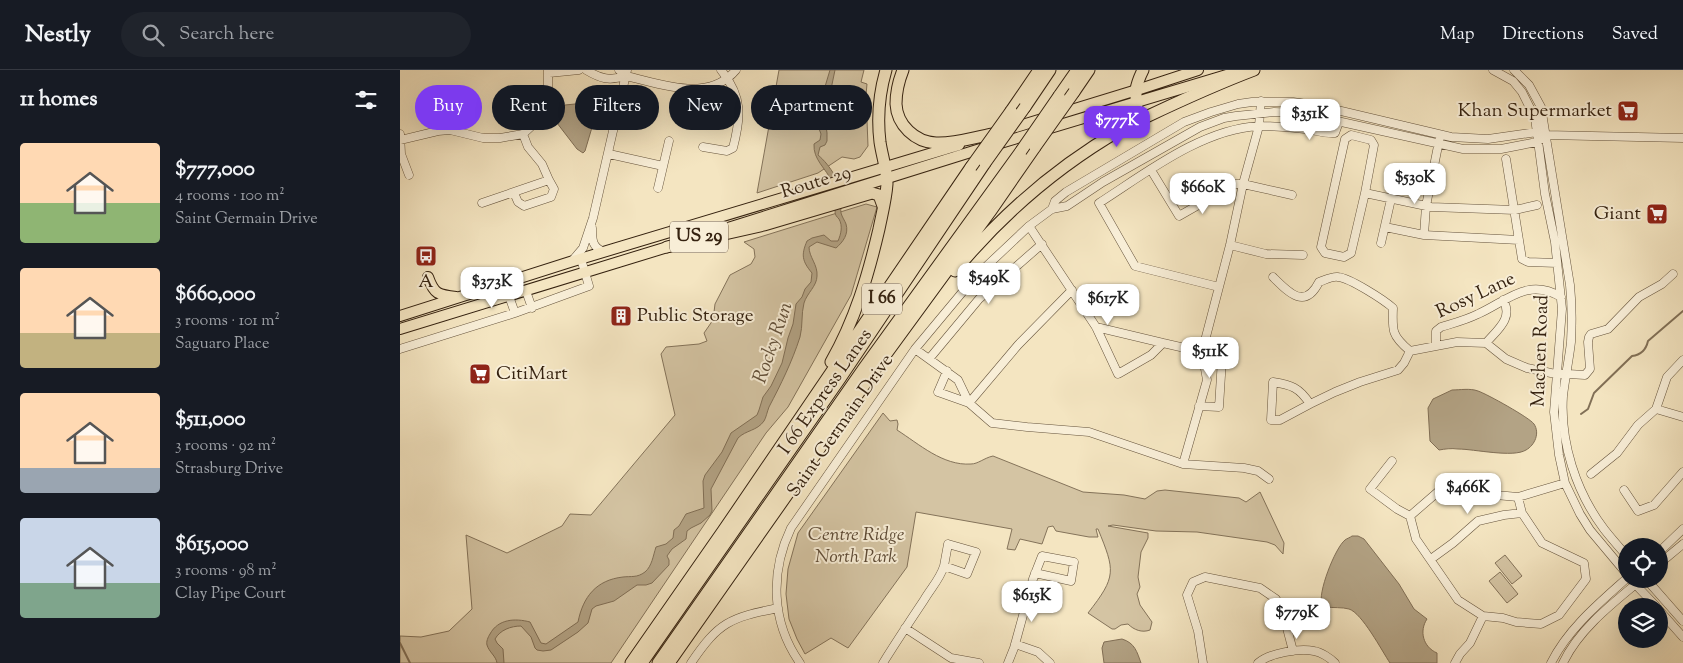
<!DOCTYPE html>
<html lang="en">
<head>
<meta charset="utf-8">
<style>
	:root { --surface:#171b24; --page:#20242c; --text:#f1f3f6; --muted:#9ea1a6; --line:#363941; --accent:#7c3aed }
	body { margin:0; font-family:"Sorts Mill Goudy",serif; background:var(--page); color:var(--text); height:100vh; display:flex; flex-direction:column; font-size:19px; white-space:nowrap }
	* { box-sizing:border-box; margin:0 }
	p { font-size:16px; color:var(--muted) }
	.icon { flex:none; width:28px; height:28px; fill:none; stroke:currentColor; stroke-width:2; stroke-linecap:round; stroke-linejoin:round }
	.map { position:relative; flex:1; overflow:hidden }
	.side { display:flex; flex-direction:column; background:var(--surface); width:400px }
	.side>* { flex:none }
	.top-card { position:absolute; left:15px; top:15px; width:475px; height:45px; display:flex; gap:10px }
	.buttons { position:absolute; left:1218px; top:468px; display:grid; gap:10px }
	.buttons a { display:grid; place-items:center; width:50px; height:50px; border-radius:50%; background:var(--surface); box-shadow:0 5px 20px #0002; font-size:25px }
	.price { position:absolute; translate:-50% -42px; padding:0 11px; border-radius:10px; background:#fff; color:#222; font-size:16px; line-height:32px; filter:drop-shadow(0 1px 2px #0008) }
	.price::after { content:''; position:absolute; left:50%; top:30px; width:15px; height:11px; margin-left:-8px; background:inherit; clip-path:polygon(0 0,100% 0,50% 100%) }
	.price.active { background:var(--accent); color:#fff }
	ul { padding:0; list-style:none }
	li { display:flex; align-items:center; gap:15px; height:125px; padding:0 20px }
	li span { display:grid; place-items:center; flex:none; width:140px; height:100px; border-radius:5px; color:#555 }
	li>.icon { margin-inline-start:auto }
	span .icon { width:60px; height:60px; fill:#fffc; stroke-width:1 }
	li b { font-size:21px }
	h2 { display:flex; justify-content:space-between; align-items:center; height:60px; padding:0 20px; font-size:21px }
	.pill { padding:0 18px; border-radius:22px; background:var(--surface); box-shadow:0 5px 20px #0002; font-size:18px; line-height:45px }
	.pill.active { background:var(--accent); color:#fff }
	header { display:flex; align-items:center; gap:30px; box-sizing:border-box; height:70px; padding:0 25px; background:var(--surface); border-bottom:1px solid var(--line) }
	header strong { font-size:24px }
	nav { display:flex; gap:28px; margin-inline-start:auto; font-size:18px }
	.search { width:350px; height:45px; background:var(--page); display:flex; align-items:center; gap:12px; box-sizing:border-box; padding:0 18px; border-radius:28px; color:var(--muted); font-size:19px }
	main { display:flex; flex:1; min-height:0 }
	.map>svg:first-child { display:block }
	.green { fill:#d4c4a3; stroke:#84735a }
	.water { fill:#b3a385; stroke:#816f56 }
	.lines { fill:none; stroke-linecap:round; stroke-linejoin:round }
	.stream { stroke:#816f56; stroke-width:2 }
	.minor-casing { stroke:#65533c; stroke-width:9 }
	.major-casing { stroke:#352210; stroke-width:12 }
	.highway-casing { stroke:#352210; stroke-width:13 }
	.minor { stroke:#f8eed7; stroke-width:8 }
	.major { stroke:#f4e5c1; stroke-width:10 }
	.highway { stroke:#f4e5c1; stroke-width:11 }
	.highway-bridge-casing { stroke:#352210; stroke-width:13; stroke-linecap:butt }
	.highway-bridge { stroke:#f4e5c1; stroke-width:11 }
	.labels { text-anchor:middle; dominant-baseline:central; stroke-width:4; stroke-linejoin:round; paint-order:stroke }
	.shield { fill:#f8eed7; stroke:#705f4c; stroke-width:1 }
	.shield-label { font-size:18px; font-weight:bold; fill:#352210 }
	.poi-label { font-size:19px; fill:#352210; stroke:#f8eed7; text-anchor:end }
	.street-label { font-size:19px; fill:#352210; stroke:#f8eed7 }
	.park-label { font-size:19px; font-style:italic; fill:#5d4a35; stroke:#f8eed7 }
	.water-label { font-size:20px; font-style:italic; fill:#614f39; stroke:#f8eed7 }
</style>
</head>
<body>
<header>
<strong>Nestly</strong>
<div class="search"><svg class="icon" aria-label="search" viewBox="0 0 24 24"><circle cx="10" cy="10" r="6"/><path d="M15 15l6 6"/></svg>Search here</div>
<nav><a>Map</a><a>Directions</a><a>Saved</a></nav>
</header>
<main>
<section class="side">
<h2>11 homes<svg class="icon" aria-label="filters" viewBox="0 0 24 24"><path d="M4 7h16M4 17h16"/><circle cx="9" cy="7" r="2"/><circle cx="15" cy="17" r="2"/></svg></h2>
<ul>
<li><span style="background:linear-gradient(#ffd9b3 60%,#8fb573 0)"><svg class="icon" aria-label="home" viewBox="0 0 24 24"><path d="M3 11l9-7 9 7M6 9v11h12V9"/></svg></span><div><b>$777,000</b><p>4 rooms · 100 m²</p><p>Saint Germain Drive</p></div></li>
<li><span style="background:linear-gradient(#ffd9b3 65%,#c2b280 0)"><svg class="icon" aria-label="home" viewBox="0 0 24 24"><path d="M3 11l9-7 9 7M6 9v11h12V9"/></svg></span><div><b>$660,000</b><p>3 rooms · 101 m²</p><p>Saguaro Place</p></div></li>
<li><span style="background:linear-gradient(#ffd9b3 75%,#9aa5b1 0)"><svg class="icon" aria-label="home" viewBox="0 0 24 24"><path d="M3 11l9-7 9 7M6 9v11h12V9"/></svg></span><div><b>$511,000</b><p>3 rooms · 92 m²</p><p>Strasburg Drive</p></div></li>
<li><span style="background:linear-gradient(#c9d6e8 65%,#7fa58c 0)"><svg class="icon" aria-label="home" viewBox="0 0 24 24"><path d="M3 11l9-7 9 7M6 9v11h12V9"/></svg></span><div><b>$615,000</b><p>3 rooms · 98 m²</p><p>Clay Pipe Court</p></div></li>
</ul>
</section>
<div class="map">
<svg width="1283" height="593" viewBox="0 0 1283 593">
	<rect width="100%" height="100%" fill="#f4e5c1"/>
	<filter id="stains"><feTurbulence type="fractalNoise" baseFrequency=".004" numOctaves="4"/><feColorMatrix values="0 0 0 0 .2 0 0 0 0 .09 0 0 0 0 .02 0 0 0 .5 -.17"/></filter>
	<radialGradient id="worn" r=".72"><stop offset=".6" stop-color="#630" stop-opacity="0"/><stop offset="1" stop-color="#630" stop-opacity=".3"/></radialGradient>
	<path class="green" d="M379 0H464L461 12 467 14 466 25 468 76 460 87 454 89 442 87 418 103 357 123Z
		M466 134 477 137 451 225 388 337 366 363 211 593H0V566L21 567 49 561 72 539 66 465 107 483 162 456 170 444 191 445 275 345 261 284 266 277 299 274 307 271 304 263 313 250 315 234 330 205 351 194 355 187 354 179 344 172Z
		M483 343 490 351 497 350 498 354 497 360C519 374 543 396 571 394 578 394 584 388 593 386L683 422 724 425 745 429 757 421 765 420 839 428 846 432 860 422 884 473 883 484 875 475 867 472 797 462 756 461 713 455 708 456 748 463V468L741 482 738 507 740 517 737 524 740 535 752 552 750 560C742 563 734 560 728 554L721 555 715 559H712L688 543C717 506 715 501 698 459H696L698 467H689L656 461 653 456 648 457 642 474 620 469 615 480 607 479 612 459 516 442 507 497 448 578 431 568 405 584 397 569 389 549 386 524 388 499 398 463Z
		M1105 485 1122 506 1112 514 1095 493Z
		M1100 502 1118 524 1107 533 1089 511Z"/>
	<path class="water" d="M430 0H435L425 48 427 63V71L425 75 420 77 418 85C430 95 443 115 442 132 442 136 440 139 441 143 442 147 445 151 446 154 449 164 443 172 436 178L417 172 409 177C409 187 418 195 417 206 417 216 407 223 404 233 401 244 403 256 400 267 392 292 381 314 369 337 367 342 366 348 364 351 357 361 346 360 338 368L311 419 312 441 310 445 301 453 291 458 287 461 286 469 272 479 267 486 269 490V495L252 513 246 515H237L214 531 196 536 192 539 188 553 178 562 151 580 143 581 137 580 135 578 131 567 121 556C111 556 100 560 95 569L97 573 103 579 104 593H97C96 586 89 582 87 575 86 572 88 567 90 564 98 549 115 548 130 552L141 573 146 574 178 552C183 527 196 510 223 507 231 506 237 508 245 502 252 496 253 486 256 477L266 474 273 468 274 460 279 456 286 444 304 438 303 411 305 405 322 382 331 363 357 345 359 340 363 327 371 316 382 293 388 268 393 254 396 234 402 227 405 219 411 212 412 203C402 191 401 185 407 171L412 168 424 165 431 171H438C441 164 443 156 439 149 437 147 435 145 435 142 435 138 437 134 437 131 436 125 434 117 432 112 426 98 413 90 414 74L420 70 421 64 418 56 421 30Z
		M195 32 198 34V37L185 81 183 83 177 79 157 53C157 47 160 39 165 35Z
		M1052 320C1060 320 1070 318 1078 321 1087 324 1130 348 1134 354 1140 363 1135 375 1126 380 1113 388 1074 379 1058 379 1051 378 1045 379 1039 380L1030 371 1028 338 1033 329Z
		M952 466H958L964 469 999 514 1014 539 1027 549C1019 561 1023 577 1037 583V593H990C982 581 962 543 949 539 942 537 933 538 925 537L922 535C917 524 935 478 945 470 946 469 951 467 952 466Z
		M722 569C735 573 737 582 741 593H704L702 578 704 572Z"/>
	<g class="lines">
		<path class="stream" d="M1181 344 1188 339 1194 323 1232 286C1241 285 1246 280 1248 271L1283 241
			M0 573 10 593"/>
		<g class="minor-casing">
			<path id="minor" d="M186 0C201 9 209 11 226 6
				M219 0 226 6C261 14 308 33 336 0
				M1093 0 1113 11 1122 22 1135 48 1145 124 1155 172 1162 239 1154 342 1159 385 1165 413 1180 444 1190 460 1226 503
				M1114 0 1129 15 1141 37 1170 215C1172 234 1172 253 1171 272 1169 290 1165 308 1163 326 1160 372 1176 422 1204 459 1211 468 1219 477 1226 485
				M149 3 179 0
				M0 64 1 84 0 85
				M123 64 128 77 142 94 149 110
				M951 65 971 70 974 75 965 123 951 183 944 187 925 183 921 177 945 69Z
				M0 70 38 61 50 60 83 68H100L123 64 135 53 145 40 148 24V0
				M303 77 327 81 333 78C341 47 343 27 321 0
				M1 84 9 105
				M209 84 263 96
				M1106 89 1122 189 1128 192 1157 193
				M751 100 779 146 835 114H843L892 125
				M258 118 269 71
				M965 123 1031 137 1115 140 1137 135
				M82 133 149 110 154 119 151 127 124 136 118 132 114 123
				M652 139 655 131 666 122 784 52 811 42 838 34 852 32H893L920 36 1051 67 1088 69 1137 62 1146 65 1283 68
				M629 156 696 257 718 304 751 285 763 273 802 282 822 289 819 337 799 336
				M985 157 1024 165 1119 170
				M192 158C192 170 192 178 205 182
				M1024 165 1026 136 1039 71
				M981 173 991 129
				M830 175 866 184 903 185
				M172 191 183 178 193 148 227 0
				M873 207C889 223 905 240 919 212 925 210 932 206 938 207 950 208 984 230 993 238 992 261 992 266 1010 281
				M819 217 735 196 699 133C746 103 802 59 859 56 874 56 890 57 905 59 915 60 925 64 935 63L939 52
				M126 221 132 238
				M109 226 115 243
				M696 257 763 273
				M1086 273C1097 260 1114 248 1103 230
				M1036 275V261L1041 257C1054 253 1066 250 1078 244 1107 231 1128 207 1161 227
				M0 279 115 243 189 216 181 189
				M515 279 558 310 569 333 592 353 627 357 689 362 783 394 844 398 858 401 869 409
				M529 289 579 229 642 174
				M547 301 538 322 569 333 618 275 672 220
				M910 334C899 317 891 315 873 312L871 350H880L910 334 935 322 960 312 998 300 1004 293 1010 281 1057 272 1086 273 1106 289 1127 298 1151 303 1185 305 1190 299 1188 272 1189 267 1191 264 1208 259 1239 227 1262 214 1273 204
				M1256 339 1267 307 1283 290
				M992 391 970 419 997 439 1010 446
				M783 394 807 310 802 282 830 175 843 114 859 56 861 31
				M1191 404 1217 383 1238 355 1256 339 1283 347
				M1224 420 1238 441 1254 435 1283 402
				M1118 427 1122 443 1142 473 1184 493 1186 509 1159 545 1141 554 1116 552 1103 548 1083 546 1058 530 1016 469 1010 446 1040 420 1118 427 1165 413
				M1259 482 1283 459
				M1031 489 1053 473 1078 451 1104 445 1122 443
				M1259 494 1283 474
				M1246 509 1283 551
				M1233 512 1256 536
				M1259 540 1283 567
				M505 558 551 588 579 593
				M615 574 638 582 650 593
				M291 593C319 552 329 548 378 538
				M400 593C371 552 370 502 391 458L515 279 575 207 629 156 652 139 667 136 703 112 800 57 824 48 836 46 874 42 901 43 1063 79H1101L1137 72 1146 65
				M483 593C496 572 510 551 524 530 531 518 540 509 544 496L548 474 576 482 567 504 544 496
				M608 593 614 578 633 509 642 486 674 492 671 511 635 503
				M803 593 798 561 787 525 793 512 805 507 860 518 876 529 883 543 893 581
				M858 593C870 583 899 578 914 581 921 582 930 588 935 593
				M1055 593 1060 584 1070 573 1083 546
				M1151 593C1168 559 1198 534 1226 509
				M1163 593C1179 559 1213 533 1242 509"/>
		</g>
		<g class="major-casing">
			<path id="major" d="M606 60 740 19 798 0
				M328 158 577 80 840 1
				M28 207C34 224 38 225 56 227
				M0 246 170 192 559 75
				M0 259 274 175"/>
		</g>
		<g class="highway-casing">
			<path id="highway" d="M503 0C499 10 496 22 496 34 497 55 515 72 536 73 555 74 575 67 593 64
				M674 22 689 0
				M659 26 677 0
				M625 37 650 0
				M611 41 639 0
				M728 54C742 39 735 36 736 20 737 13 740 6 743 0
				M267 177 364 155 472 123 479 125 483 136
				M555 201C602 144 658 96 722 59 730 55 738 51 746 47 782 30 817 14 854 0
				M431 292C455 250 468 206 479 159 482 144 486 129 487 114 487 100 482 86 480 72 477 47 479 24 486 0
				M231 593 323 461 571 97
				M242 593 439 310 585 93
				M258 593 464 298 621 81
				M269 593 481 291 590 142 635 77"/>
		</g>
		<use href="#minor" class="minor"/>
		<use href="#major" class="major"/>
		<use href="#highway" class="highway"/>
		<g class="highway-bridge-casing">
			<path id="highway-bridge" d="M635 77 674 22
				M621 81 659 26
				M585 93 625 37
				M571 97 611 41"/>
		</g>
		<use href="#highway-bridge" class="highway-bridge"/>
	</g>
	<defs>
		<g id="supermarket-square" transform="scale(1.125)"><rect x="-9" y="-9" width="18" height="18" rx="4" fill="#8f2418" stroke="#f8eed7"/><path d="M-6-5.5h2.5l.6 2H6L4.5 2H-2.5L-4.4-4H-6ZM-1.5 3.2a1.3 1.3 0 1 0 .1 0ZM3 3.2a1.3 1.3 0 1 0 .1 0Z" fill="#fff"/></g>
		<g id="bus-square" transform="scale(1.125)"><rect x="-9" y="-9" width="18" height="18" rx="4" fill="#8f2418" stroke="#f8eed7"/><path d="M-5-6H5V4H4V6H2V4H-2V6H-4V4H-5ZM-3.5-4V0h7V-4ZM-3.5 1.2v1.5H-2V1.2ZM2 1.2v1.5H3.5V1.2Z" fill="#fff"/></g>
		<g id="building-square" transform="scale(1.125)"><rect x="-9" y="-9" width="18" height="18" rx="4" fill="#8f2418" stroke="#f8eed7"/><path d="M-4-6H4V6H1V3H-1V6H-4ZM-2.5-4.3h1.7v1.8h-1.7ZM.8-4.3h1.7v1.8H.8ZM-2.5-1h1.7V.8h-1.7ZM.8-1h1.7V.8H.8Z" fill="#fff"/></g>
	</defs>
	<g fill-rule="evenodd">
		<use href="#supermarket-square" x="1228" y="41"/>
		<use href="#supermarket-square" x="1257" y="144"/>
		<use href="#bus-square" x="26" y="186"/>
		<use href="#building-square" x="221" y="246"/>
		<use href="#supermarket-square" x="80" y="304"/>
	</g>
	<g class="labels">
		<g class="shield">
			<rect x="270" y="151.5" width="58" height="31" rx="4"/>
			<rect x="462" y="213.5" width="40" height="31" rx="4"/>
		</g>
		<g class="shield-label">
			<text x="299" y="167">US 29</text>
			<text x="482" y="229">I 66</text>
		</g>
		<g class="poi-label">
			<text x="1212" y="41">Khan Supermarket</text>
			<text x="1241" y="144">Giant</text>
			<text x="26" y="212" text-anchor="middle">A</text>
			<text x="237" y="246" text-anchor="start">Public Storage</text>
			<text x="96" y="304" text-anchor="start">CitiMart</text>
		</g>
		<g class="street-label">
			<text transform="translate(416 113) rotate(-17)">Route 29</text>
			<text transform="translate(1076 226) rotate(-25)">Rosy Lane</text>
			<text transform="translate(1141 281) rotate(-88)">Machen Road</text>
			<text transform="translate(426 322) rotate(-55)">I 66 Express Lanes</text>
			<text transform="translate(441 356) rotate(-55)">Saint Germain Drive</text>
		</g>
		<g class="park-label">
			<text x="456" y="465">Centre Ridge<tspan x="456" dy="22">North Park</tspan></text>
		</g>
		<g class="water-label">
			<text transform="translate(374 273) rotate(-71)">Rocky Run</text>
		</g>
	</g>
	<rect width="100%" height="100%" filter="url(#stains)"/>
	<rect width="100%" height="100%" fill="url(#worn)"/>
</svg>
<div class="buttons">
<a><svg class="icon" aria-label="locate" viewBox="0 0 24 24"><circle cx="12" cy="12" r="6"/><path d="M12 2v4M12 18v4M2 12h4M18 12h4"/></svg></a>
<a><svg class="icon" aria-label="layers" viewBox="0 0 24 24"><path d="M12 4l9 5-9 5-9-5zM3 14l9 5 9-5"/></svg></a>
</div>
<b class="price" style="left:910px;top:71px">$351K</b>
<b class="price active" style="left:717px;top:78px">$777K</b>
<b class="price" style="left:1015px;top:135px">$530K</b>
<b class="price" style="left:803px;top:145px">$660K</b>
<b class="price" style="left:589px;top:235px">$549K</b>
<b class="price" style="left:92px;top:239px">$373K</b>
<b class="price" style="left:708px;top:256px">$617K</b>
<b class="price" style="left:810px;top:309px">$511K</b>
<b class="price" style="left:1068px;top:445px">$466K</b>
<b class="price" style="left:632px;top:553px">$615K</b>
<b class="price" style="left:897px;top:570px">$779K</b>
<div class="top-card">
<a class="pill active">Buy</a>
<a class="pill">Rent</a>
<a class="pill">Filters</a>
<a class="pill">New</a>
<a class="pill">Apartment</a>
</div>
</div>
</main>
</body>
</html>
